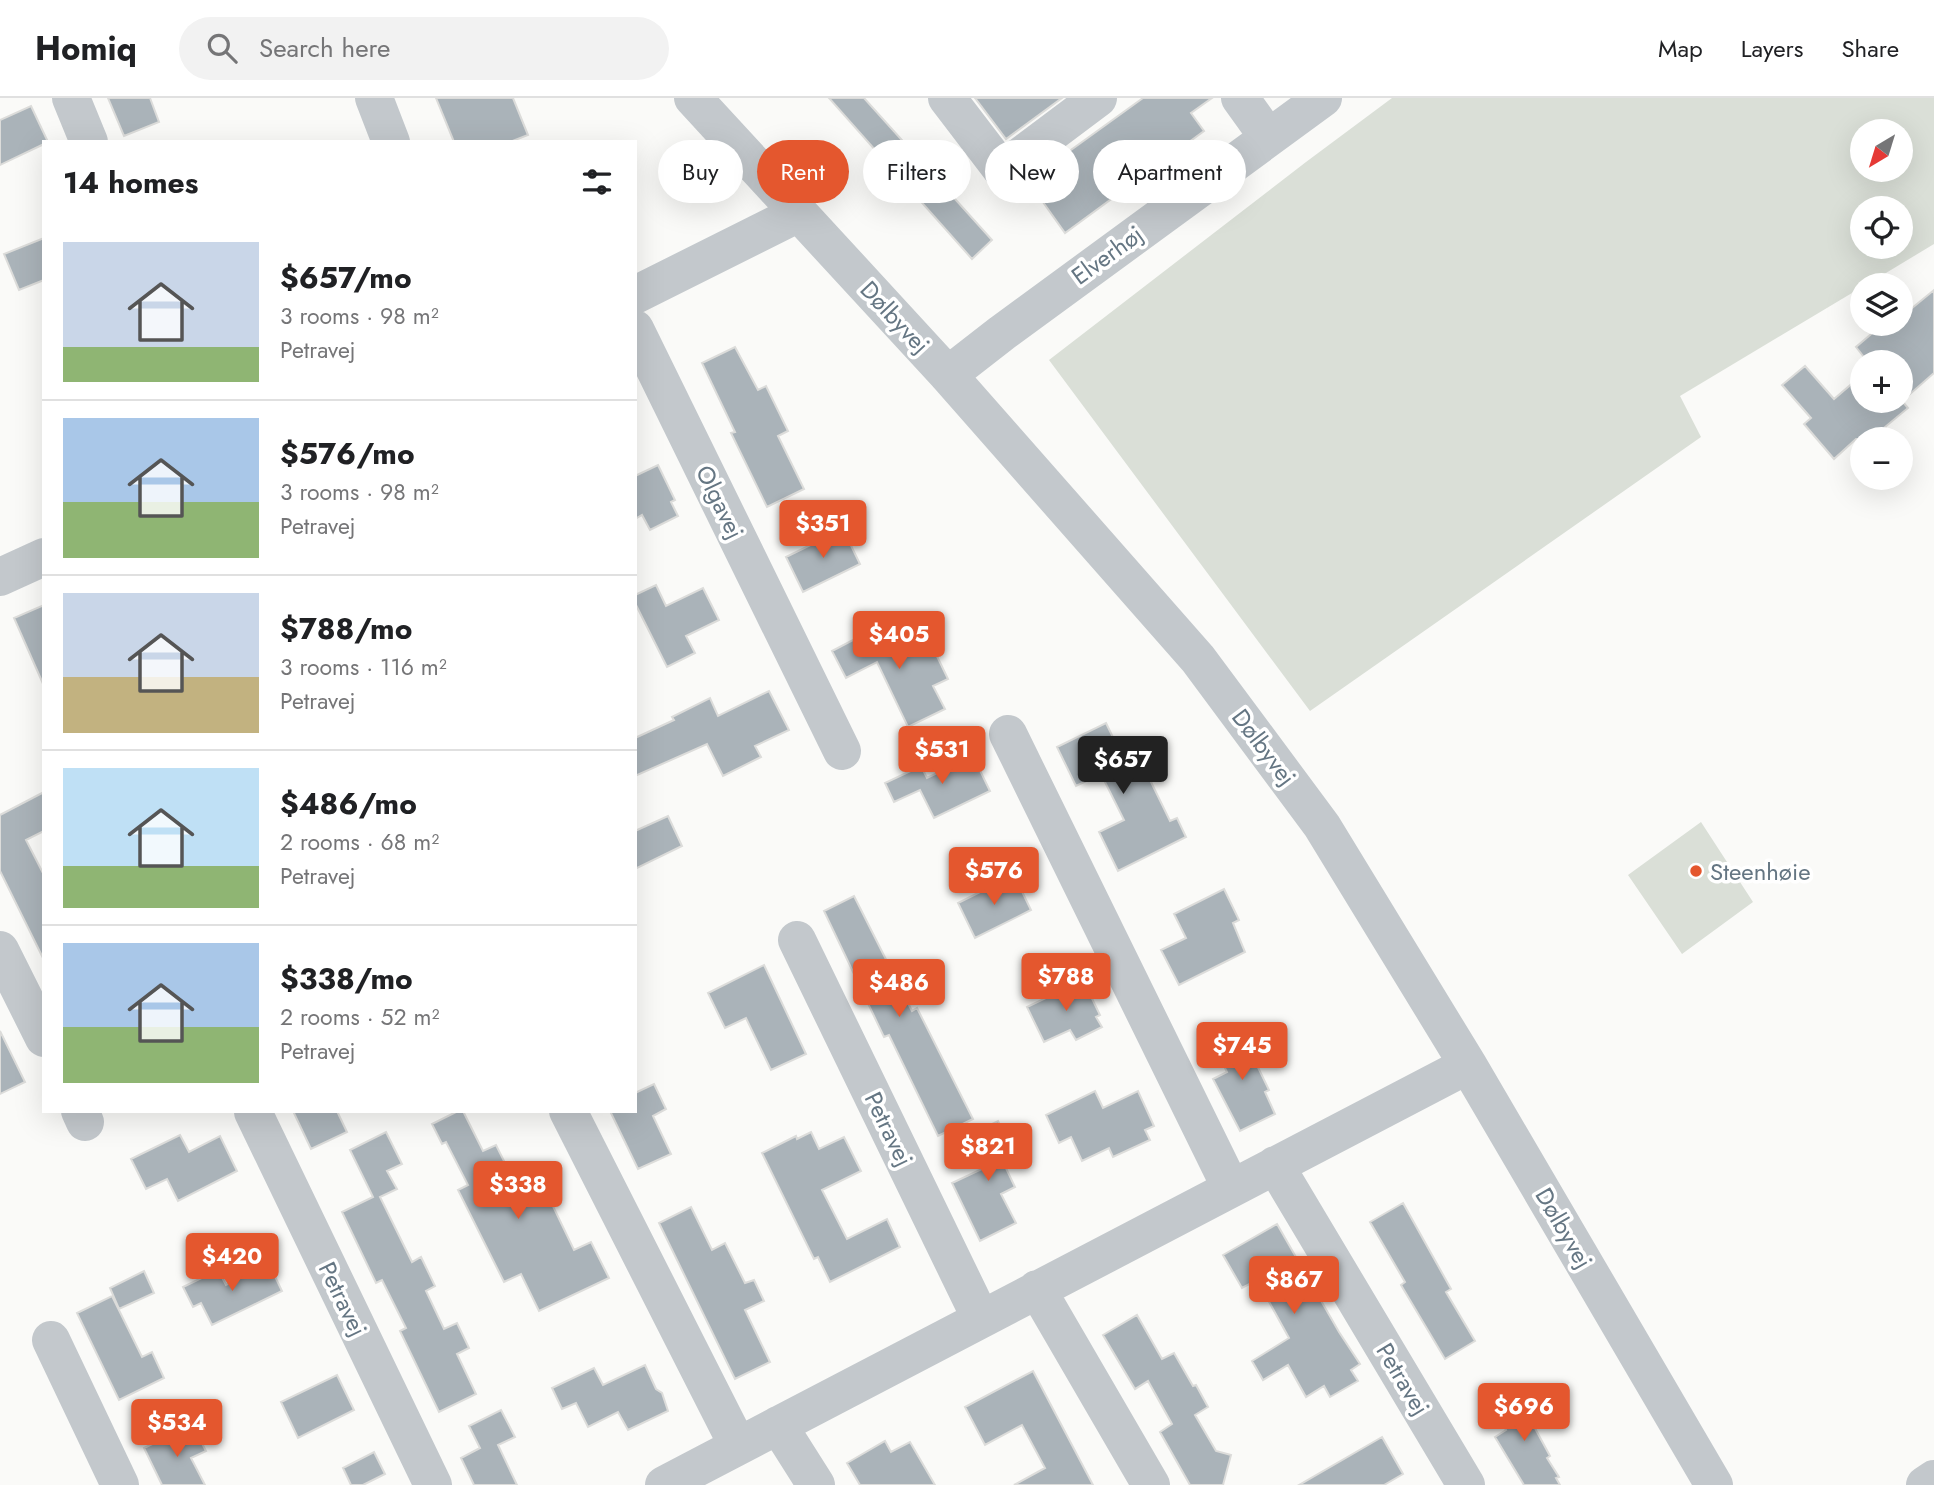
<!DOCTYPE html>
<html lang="en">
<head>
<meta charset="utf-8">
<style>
	:root { --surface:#fff; --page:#f2f2f2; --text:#202124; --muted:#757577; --line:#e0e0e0; --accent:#e4572e }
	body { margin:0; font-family:Jost,sans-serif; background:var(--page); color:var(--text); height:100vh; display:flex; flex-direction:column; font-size:26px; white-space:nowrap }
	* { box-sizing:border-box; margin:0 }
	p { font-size:23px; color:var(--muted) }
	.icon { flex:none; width:38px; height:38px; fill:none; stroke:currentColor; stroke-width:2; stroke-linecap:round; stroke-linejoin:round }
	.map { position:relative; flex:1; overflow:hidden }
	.side { position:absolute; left:42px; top:42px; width:595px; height:973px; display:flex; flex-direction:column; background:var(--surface); border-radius:0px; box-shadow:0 7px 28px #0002 }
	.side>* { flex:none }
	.hud { position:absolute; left:658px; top:42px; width:665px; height:63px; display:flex; gap:14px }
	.needle { width:46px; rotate:218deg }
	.controls { position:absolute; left:1850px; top:21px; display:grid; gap:14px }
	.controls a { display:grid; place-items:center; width:63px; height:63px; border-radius:50%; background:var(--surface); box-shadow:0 7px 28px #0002; font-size:35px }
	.price { position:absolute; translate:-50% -60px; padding:0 16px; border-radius:7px; background:var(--accent); color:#fff; font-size:23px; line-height:46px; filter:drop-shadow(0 2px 4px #0008) }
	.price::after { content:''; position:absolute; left:50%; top:42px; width:21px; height:16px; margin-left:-10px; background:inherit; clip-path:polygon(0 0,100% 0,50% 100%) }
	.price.selected { background:#222; color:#fff }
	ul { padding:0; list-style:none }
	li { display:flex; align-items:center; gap:21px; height:175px; padding:0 21px }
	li+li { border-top:2px solid var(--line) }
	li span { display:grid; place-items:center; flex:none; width:196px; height:140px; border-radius:0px; color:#555 }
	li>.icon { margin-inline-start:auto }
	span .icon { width:84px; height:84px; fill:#fffc; stroke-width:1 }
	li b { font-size:30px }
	h2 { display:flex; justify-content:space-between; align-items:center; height:84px; padding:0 21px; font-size:30px }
	.tag { padding:0 24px; border-radius:32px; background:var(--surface); box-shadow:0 7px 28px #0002; font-size:24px; line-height:63px }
	.tag.selected { background:var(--accent); color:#fff }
	header { display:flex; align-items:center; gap:42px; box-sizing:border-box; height:98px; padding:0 35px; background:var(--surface); border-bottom:2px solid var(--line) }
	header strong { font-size:33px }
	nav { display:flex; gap:38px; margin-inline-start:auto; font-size:24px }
	.search { width:490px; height:63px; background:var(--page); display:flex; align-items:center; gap:18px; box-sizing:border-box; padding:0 24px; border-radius:38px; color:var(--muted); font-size:26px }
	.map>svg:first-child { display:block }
	.green { fill:#dadfd7; fill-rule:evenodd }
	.building { fill:#aab3b9; stroke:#dcdcda; stroke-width:2 }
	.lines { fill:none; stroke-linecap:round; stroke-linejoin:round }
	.minor { stroke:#c3c8cc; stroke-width:38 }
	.poi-dot { fill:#e4572e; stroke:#fff; stroke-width:2.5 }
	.labels { text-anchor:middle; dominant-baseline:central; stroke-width:7; stroke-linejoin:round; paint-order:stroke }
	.street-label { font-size:24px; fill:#657683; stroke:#fff }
	.poi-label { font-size:24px; fill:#657683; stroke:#fff; text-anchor:start }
</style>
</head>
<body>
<header>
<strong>Homiq</strong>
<div class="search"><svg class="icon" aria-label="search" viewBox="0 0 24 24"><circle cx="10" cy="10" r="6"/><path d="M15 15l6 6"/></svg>Search here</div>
<nav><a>Map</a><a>Layers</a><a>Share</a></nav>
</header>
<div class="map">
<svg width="1934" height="1387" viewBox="0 0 1934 1387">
	<rect width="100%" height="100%" fill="#fafaf8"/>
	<path class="green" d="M1392 0H1934V146L1866 187H1862V189L1680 298 1701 339 1310 613 1049 262 1306 64ZM1862 33H1900V72H1862ZM1862 110H1900V149H1862Z
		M1701 724 1753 804 1682 856 1628 777Z"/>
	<path class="building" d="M108 0H150L159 24 124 38Z
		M436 0H513L528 37 510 44H454Z
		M829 0H864L992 142 972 161Z
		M975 0H1062L1006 41Z
		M1143 0H1212L1191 15 1204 33 1065 135 1028 83Z
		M31 8 48 44H44V46L0 67V22Z
		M44 140V182L19 192 4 156Z
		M1934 192V275L1902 303 1908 310 1885 329 1896 341H1856L1834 361 1804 326 1811 320 1782 287 1805 268 1834 301 1862 277V303H1900V264H1868L1856 249 1883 226H1900V220Z
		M735 249 758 292 766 288 788 333 778 338 804 391 767 409 731 335 735 334 702 265Z
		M658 367 675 402 671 404 678 418 650 432 642 417 635 421V378Z
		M843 431 860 466 803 494 786 459Z
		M656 487 666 508 703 490 719 522 686 538 695 555 667 569 635 505V497Z
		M44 507V588L14 520Z
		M918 531 930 556 935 554 948 581 933 588 945 611 908 629 877 564 846 580 832 553 872 532 880 549Z
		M769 593 789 632 755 648 761 659 723 678 707 646 635 678V640L674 622 672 619 710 600 718 618Z
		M1106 625 1124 662 1141 653 1155 682 1151 684 1170 723 1177 720 1186 739 1118 773 1099 734 1124 722 1101 676 1076 688 1057 649Z
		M973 658 990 693 934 720 920 692 894 704 885 685 921 668 927 680Z
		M44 694V733L26 742 44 777V862L0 773V717Z
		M668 718 682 748 635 771V733Z
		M1014 777 1031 812 975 840 958 805Z
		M1224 791 1239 822 1233 825 1245 854 1179 887 1161 852 1186 840 1174 816Z
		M854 798 912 913 917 910 973 1021 938 1038 889 937 884 939 824 813Z
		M764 867 806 956 771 972 746 920 725 930 708 895Z
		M1083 882 1100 917 1096 919 1102 929 1076 942 1070 932 1044 944 1027 909Z
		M1239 930 1269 992 1265 994 1275 1016 1240 1033 1213 981 1227 974 1212 944Z
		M0 933 25 984 0 996Z
		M654 986 666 1011 653 1018 671 1056 638 1071 610 1013H635V995Z
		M1095 993 1103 1010 1138 993 1154 1028 1145 1032 1150 1042 1113 1059 1109 1050 1082 1063 1071 1039 1059 1045 1046 1017Z
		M293 1013H337L347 1034 311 1051Z
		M458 1013H463L483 1053 496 1047 517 1089 539 1079 574 1152 591 1144 609 1180 539 1213 521 1176 504 1184 458 1092 468 1087 446 1044 442 1046 432 1026Z
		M998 1023 1015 1058 1003 1064 1015 1089 1001 1096 1016 1125 980 1143 952 1085 984 1070 968 1038Z
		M386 1034 402 1066 387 1073 397 1091 380 1099 412 1164 421 1159 435 1188 426 1193 444 1231 457 1225 469 1250 457 1256 476 1296 439 1314 400 1233 406 1230 382 1182 376 1185 342 1114 373 1099 350 1052Z
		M811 1034 819 1051 844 1039 861 1073 822 1092 847 1141 887 1121 900 1149 830 1184 818 1159 814 1161 762 1055 796 1038 797 1041Z
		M180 1037 189 1054 220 1038 237 1073 178 1103 167 1081 146 1091 131 1061Z
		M1403 1105 1451 1191 1446 1194 1475 1243 1445 1261 1401 1187 1405 1184 1370 1124Z
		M691 1109 712 1152 725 1145 745 1185 754 1182 764 1203 745 1212 770 1264 735 1281 659 1125Z
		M1277 1126 1339 1234 1360 1266 1351 1272 1358 1283 1330 1299 1324 1288 1306 1299 1288 1267 1263 1282 1252 1263 1289 1240 1257 1182 1242 1190 1223 1157Z
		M269 1166 282 1193 212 1227 201 1205 193 1209 183 1189 218 1172 226 1187Z
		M144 1173 154 1195 119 1211 110 1190Z
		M112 1198 142 1259 152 1254 164 1280 119 1302 77 1215Z
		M1137 1217 1162 1261 1174 1255 1193 1288 1196 1287 1208 1309 1195 1317 1216 1353 1231 1357 1223 1387H1190L1160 1334 1172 1326 1148 1283 1135 1291 1103 1237Z
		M645 1267 656 1291 662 1295 668 1313 628 1332 618 1314 588 1329 576 1305 562 1311 552 1290 594 1270 603 1287Z
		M1033 1273 1093 1387H1014L1045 1370 1022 1327 985 1347 965 1309Z
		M337 1277 354 1312 298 1340 281 1304Z
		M1519 1293 1534 1318 1530 1321 1550 1358 1547 1360 1559 1379 1556 1380 1560 1387H1524L1495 1339 1506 1332 1492 1309Z
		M501 1312 515 1339 498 1347 517 1387H474L461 1360 480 1350 469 1328Z
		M194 1330 206 1353 191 1360 205 1387H162L144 1350 179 1333 181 1337Z
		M1382 1339 1403 1376 1384 1387H1299Z
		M885 1343 891 1354 910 1344 935 1387H860L847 1365Z
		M374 1354 385 1376 363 1387H351L343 1370Z"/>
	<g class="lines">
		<path class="minor" d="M71 0 89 44
			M374 0 391 44
			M693 0 948 277 1198 561 1322 728 1468 967 1714 1387
			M947 0 1002 72 1098 0
			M1240 0 1268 39
			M635 197 799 115
			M635 231 842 653
			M948 277 1002 235 1323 0
			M0 479 44 459
			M1008 636 1231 1090
			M797 842 981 1221
			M0 852 44 940
			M80 1013 85 1024
			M568 1013 738 1348
			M253 1014 433 1387
			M1275 1067 1466 1387
			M1037 1191 1151 1387
			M51 1242 120 1387
			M778 1327 816 1387
			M664 1387 1468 967
			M1925 1387 1934 1381"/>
	</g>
	<circle class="poi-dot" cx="1696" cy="773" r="7"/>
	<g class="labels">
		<g class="street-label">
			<text transform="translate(1107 157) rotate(-36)">Elverhøj</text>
			<text transform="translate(895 219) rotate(47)">Dølbyvej</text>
			<text transform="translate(720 404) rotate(64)">Olgavej</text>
			<text transform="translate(1264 649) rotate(53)">Dølbyvej</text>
			<text transform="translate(889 1031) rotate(64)">Petravej</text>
			<text transform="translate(1564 1130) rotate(60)">Dølbyvej</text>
			<text transform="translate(343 1201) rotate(64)">Petravej</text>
			<text transform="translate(1403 1281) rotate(59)">Petravej</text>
		</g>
		<g class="poi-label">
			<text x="1710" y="773">Steenhøie</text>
		</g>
	</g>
</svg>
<div class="controls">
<a><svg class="needle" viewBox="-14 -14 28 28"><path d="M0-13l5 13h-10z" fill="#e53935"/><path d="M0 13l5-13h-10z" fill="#757577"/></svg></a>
<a><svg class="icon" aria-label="locate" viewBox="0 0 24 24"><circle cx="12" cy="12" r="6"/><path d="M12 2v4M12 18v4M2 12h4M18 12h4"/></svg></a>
<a><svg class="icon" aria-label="layers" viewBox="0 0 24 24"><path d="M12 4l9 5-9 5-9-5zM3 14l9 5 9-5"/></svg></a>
<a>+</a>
<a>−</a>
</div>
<b class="price" style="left:823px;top:462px">$351</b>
<b class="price" style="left:899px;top:573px">$405</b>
<b class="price" style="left:942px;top:688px">$531</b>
<b class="price selected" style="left:1123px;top:698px">$657</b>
<b class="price" style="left:994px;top:809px">$576</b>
<b class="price" style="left:1066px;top:915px">$788</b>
<b class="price" style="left:899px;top:921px">$486</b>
<b class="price" style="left:1242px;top:984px">$745</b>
<b class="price" style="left:988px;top:1085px">$821</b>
<b class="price" style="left:518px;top:1123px">$338</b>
<b class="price" style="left:232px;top:1195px">$420</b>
<b class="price" style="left:1294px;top:1218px">$867</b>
<b class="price" style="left:1524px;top:1345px">$696</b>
<b class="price" style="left:177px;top:1361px">$534</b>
<div class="hud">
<a class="tag">Buy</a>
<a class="tag selected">Rent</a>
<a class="tag">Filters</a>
<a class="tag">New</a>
<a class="tag">Apartment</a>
</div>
<section class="side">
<h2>14 homes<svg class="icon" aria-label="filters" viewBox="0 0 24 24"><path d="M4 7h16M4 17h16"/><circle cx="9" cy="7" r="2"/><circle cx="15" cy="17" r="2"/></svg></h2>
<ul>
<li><span style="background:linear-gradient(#c9d6e8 75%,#8fb573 0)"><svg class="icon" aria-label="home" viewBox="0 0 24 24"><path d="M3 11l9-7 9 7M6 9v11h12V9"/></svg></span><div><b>$657/mo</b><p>3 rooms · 98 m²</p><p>Petravej</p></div></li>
<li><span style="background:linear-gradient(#a9c7e8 60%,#8fb573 0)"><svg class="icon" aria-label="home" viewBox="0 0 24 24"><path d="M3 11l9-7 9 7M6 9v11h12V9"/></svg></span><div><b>$576/mo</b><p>3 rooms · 98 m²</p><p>Petravej</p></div></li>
<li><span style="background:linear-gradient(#c9d6e8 60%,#c2b280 0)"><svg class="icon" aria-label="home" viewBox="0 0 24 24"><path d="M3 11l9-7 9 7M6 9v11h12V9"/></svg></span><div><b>$788/mo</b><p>3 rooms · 116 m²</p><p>Petravej</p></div></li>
<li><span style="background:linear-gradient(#bfe0f5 70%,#8fb573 0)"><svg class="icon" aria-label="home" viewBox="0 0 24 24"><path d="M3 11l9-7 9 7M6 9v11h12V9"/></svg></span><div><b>$486/mo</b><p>2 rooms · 68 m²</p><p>Petravej</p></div></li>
<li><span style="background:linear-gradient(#a9c7e8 60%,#8fb573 0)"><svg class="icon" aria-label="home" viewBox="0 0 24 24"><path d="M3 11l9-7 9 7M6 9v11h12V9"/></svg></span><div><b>$338/mo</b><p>2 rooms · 52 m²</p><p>Petravej</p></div></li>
</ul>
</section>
</div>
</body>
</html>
